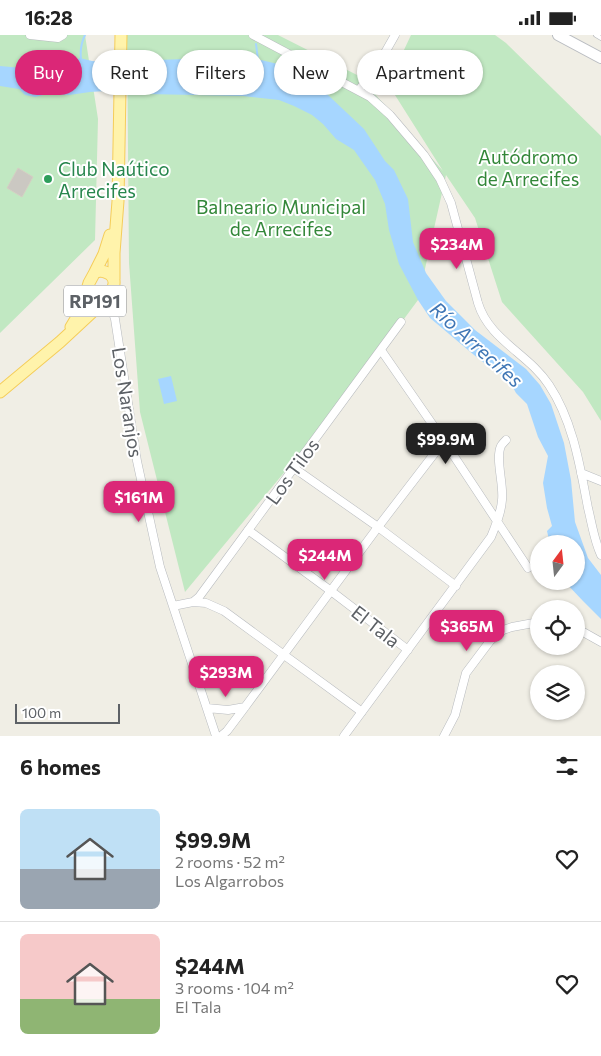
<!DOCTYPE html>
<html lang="en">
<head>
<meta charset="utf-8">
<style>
	:root { --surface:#fff; --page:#f2f2f2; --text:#222; --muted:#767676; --line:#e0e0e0; --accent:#db2777 }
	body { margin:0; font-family:Commissioner,sans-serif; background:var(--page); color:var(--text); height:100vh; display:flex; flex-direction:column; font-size:19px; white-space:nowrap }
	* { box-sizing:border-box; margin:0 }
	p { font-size:16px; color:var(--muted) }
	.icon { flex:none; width:28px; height:28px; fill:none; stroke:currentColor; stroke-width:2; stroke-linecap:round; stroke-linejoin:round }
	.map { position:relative; height:701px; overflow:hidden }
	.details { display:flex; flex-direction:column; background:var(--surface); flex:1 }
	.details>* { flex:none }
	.guide { position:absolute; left:15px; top:15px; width:571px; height:45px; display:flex; gap:10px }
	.needle { width:32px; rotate:15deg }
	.buttons { position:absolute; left:530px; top:500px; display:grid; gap:10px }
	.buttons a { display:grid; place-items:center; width:55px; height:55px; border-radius:50%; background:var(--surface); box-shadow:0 1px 4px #0004; font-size:25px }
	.scale { position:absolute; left:15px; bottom:12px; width:105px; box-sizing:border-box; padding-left:5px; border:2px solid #5d6166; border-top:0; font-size:14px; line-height:18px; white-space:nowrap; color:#5d6166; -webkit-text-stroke:4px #fff; paint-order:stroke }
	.price { position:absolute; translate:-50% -42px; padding:0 11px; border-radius:10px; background:var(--accent); color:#fff; font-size:16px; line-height:32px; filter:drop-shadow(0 1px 2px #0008) }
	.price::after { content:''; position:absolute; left:50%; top:30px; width:15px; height:11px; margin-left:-8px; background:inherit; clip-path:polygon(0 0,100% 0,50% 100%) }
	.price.on { background:#222; color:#fff }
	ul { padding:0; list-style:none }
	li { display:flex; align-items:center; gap:15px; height:125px; padding:0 20px }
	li+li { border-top:1px solid var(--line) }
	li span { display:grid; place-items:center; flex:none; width:140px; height:100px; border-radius:8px; color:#555 }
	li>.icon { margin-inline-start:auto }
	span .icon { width:60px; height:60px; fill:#fffc; stroke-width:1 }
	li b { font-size:21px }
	h2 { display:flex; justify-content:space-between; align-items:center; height:60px; padding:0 20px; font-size:21px }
	.chip { padding:0 18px; border-radius:22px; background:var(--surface); box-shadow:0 1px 4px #0004; font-size:18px; line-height:45px }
	.chip.on { background:var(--accent); color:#fff }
	.status { display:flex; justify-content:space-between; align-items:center; height:35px; padding:0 25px; background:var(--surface); direction:ltr }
	.status svg { height:14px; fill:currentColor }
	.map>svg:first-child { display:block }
	.green { fill:#c1e8c2 }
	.water { fill:#a6d6ff }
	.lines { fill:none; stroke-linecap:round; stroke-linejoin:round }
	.stream { stroke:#a6d6ff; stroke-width:2 }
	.building { fill:#cbc8c2; stroke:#d5d0c3 }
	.service-casing { stroke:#b8bbbf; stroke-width:5.5 }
	.minor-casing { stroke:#b8bbbf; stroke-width:9 }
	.secondary-casing { stroke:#b9bcc1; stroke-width:12 }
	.primary-casing { stroke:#f5cd59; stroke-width:13 }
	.service { stroke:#fff; stroke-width:4 }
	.minor { stroke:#fff; stroke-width:8 }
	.secondary { stroke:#fff; stroke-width:10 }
	.primary { stroke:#fff3ab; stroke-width:11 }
	.leisure-dot { fill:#2e9e5b; stroke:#fff; stroke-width:2 }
	.labels { text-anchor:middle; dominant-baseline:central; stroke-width:4; stroke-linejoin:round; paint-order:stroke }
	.shield { fill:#fff; stroke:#8e9094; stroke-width:1 }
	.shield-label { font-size:18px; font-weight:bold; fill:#5d6166 }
	.park-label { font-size:19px; fill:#338739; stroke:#fff }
	.leisure-label { font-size:19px; fill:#27864d; stroke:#fff; text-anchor:start }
	.street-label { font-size:19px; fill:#5d6166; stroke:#fff }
	.water-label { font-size:20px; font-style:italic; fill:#3f76b5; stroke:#fff }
</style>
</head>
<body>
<div class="status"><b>16:28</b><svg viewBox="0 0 49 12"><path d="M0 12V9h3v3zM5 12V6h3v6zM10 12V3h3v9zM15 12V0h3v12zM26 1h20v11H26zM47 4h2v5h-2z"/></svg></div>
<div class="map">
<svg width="601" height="701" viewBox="0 0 601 701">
	<rect width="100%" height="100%" fill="#f0eee5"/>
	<path class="green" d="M0 0H85L98 84 95 205 0 298Z
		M127 0H278L359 41 443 136 388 49 411 0H495L506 8 601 101V386L583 357 502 267 475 183 446 140 418 265 341 369 185 557 140 377 129 228Z"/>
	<path class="water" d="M80 23 92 26 105 27 184 24 193 30 199 32 203 31 212 26 261 25 282 30 310 45 328 60 364 94 385 126 394 135 408 164 413 207 426 238 446 266 475 295 526 334 540 350 551 369 564 408 571 445 575 487 588 523 601 540V584L583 566 564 546H576V509H550L547 496 552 491 547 473 543 448 548 421 538 402 527 369 516 358 509 345 480 325 430 283 418 265 399 229 389 195 385 169 375 145 354 115 336 104 323 89 312 80 294 71 279 65 243 61 146 59 106 56 90 57 69 60 48 59 35 62 25 60 19 54 0 51V31L33 34 65 30Z
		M171 341 177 366 164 369 158 344Z"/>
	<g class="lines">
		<path class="stream" d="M256 9 258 25
			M81 24C80 15 81 8 85 0"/>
	</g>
	<path class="building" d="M18 133 33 142 22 162 7 153Z"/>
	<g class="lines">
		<g class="service-casing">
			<path id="service" d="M596 0 601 3"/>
		</g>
		<g class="minor-casing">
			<path id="minor" d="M30 0 58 3 63 0
				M253 0 370 62 390 80 424 120 440 144 451 168 478 268C489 305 529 319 549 350 573 386 580 431 588 473 592 489 594 505 601 520
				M359 55 378 30 395 0
				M108 263 115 284 137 426 160 532 216 701
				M381 315 444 406 528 533
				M294 433 378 492 456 551
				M581 438 601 446
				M248 495 331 556 408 615
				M193 567 206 568 224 576 362 677
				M173 571 193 567 199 562 401 287
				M576 593 601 607
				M207 673 228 675 245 672
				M221 701 227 696 245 672 378 492 444 406
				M344 701 491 502C496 490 501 478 502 465 504 450 495 423 501 411 501 410 506 405 506 405
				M444 701 455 680 466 638 490 606 503 595 512 592 539 587"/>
		</g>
		<g class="secondary-casing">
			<path id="secondary" d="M558 0 601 23"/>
		</g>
		<g class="primary-casing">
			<path id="primary" d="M101 236C123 240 113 258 102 268L93 265 86 258 89 248 95 237Z
				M95 237 104 219 110 200
				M114 244V218L118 166 121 0
				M71 292 80 277 86 258
				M0 357 60 307 102 268"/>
		</g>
		<use href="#service" class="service"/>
		<use href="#minor" class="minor"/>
		<use href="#secondary" class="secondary"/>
		<use href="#primary" class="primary"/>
	</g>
	<circle class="leisure-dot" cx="48" cy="144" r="5"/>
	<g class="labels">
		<rect class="shield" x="64" y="250.5" width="62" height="31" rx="4"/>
		<g class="shield-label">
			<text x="95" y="266">RP191</text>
		</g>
		<g class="park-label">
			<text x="528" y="121">Autódromo<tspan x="528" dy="22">de Arrecifes</tspan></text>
			<text x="281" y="171">Balneario Municipal<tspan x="281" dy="22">de Arrecifes</tspan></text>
		</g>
		<g class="leisure-label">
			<text x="58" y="133">Club Naútico<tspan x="58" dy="22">Arrecifes</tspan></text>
		</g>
		<g class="street-label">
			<text transform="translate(128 367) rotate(81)">Los Naranjos</text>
			<text transform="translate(292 436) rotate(-54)">Los Tilos</text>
			<text transform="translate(376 591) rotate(38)">El Tala</text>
		</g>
		<g class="water-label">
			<text transform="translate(477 309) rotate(42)">Río Arrecifes</text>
		</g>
	</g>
</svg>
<div class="buttons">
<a><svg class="needle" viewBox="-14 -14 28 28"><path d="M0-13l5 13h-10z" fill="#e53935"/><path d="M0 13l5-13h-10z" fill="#767676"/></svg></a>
<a><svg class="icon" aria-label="locate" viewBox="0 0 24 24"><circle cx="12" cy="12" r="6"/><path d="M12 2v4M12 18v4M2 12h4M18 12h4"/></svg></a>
<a><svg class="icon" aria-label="layers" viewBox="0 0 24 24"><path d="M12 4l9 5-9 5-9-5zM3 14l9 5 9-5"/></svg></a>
</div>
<div class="scale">100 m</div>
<b class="price" style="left:457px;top:235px">$234M</b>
<b class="price on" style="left:446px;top:430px">$99.9M</b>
<b class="price" style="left:139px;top:488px">$161M</b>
<b class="price" style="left:325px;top:546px">$244M</b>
<b class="price" style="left:467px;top:617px">$365M</b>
<b class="price" style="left:226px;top:663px">$293M</b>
<div class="guide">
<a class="chip on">Buy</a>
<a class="chip">Rent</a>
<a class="chip">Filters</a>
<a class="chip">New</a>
<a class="chip">Apartment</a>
</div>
</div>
<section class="details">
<h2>6 homes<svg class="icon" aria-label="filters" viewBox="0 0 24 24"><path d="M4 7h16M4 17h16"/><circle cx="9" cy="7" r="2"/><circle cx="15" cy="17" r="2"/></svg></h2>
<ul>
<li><span style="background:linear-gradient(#bfe0f5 60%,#9aa5b1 0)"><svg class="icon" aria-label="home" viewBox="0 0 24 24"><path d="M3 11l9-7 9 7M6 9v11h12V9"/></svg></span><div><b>$99.9M</b><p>2 rooms · 52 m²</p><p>Los Algarrobos</p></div><svg class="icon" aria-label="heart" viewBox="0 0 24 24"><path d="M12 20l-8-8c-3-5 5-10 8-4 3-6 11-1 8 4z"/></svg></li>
<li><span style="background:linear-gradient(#f6c9c9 65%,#8fb573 0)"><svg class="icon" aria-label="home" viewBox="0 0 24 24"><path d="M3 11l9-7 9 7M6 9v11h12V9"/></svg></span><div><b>$244M</b><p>3 rooms · 104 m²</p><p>El Tala</p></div><svg class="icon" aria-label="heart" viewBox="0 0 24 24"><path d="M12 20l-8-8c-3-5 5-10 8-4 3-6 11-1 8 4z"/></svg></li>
</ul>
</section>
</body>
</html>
